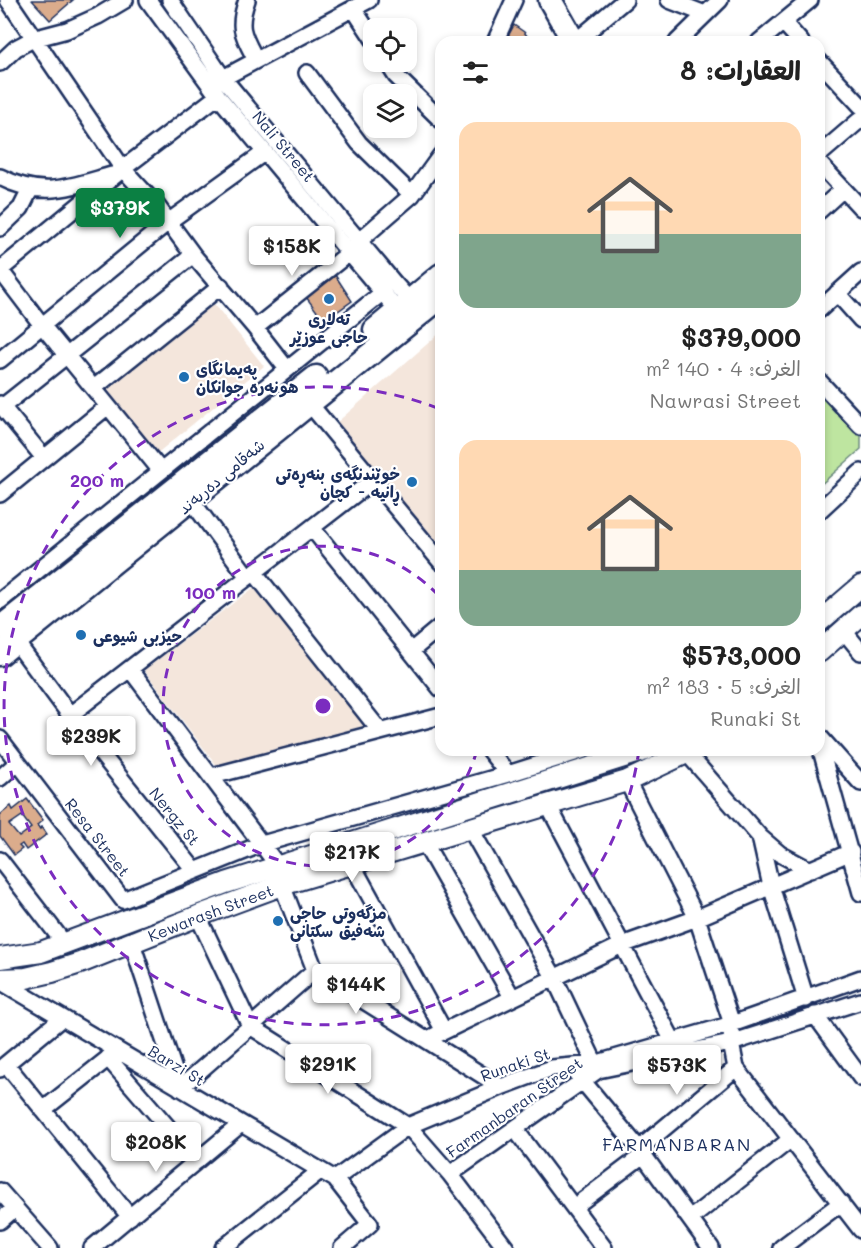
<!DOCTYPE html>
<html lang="ar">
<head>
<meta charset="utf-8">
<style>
	:root { --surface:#fff; --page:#f6f6f6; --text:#222; --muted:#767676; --accent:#0b8043 }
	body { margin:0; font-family:Mali,"Playpen Sans Arabic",sans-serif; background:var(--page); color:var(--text); direction:rtl; height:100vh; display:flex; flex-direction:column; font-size:22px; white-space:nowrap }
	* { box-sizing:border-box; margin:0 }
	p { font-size:20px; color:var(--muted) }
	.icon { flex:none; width:33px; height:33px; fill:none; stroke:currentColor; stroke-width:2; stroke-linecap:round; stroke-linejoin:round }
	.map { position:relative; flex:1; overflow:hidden; direction:ltr }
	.side { position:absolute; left:435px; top:36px; width:390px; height:720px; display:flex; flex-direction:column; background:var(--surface); border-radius:18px; box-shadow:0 3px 9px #0003; direction:rtl }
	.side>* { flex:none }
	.controls { position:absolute; left:363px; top:18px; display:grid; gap:12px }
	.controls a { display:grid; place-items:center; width:54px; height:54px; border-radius:12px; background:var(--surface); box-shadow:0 3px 9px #0003; font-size:30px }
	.price { position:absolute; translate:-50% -51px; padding:0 14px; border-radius:6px; background:#fff; color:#222; font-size:20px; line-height:39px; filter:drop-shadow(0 2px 3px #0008) }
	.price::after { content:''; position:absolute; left:50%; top:36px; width:18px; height:14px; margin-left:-9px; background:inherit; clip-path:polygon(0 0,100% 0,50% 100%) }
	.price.active { background:var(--accent); color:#fff }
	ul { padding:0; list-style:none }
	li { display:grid; align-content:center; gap:12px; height:318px; padding:0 24px }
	li span { display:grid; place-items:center; height:186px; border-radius:18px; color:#555 }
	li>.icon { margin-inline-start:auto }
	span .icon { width:108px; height:108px; fill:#fffc; stroke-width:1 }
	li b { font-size:26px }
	h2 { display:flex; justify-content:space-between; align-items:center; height:72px; padding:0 24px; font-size:26px }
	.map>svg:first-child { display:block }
	.built { fill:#f4e6dc }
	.green { fill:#bee5a0; stroke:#6c8a7f; stroke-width:1.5 }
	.building { fill:#dbac8c; stroke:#1b2f5e; stroke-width:1.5; fill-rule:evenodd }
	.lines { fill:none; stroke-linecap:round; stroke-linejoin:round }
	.minor-casing { stroke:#1b2f5e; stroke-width:20 }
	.major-casing { stroke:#1b2f5e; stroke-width:24 }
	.highway-casing { stroke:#1b2f5e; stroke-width:27 }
	.minor { stroke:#fff; stroke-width:15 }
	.major { stroke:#fff; stroke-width:20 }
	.highway { stroke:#fff; stroke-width:22 }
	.ring { fill:none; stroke:#7b2cbf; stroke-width:3; stroke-dasharray:10 8 }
	.poi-dot { fill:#1f6fb2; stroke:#fff; stroke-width:2 }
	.labels { text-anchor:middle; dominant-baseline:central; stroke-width:4.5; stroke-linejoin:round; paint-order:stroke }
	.street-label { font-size:16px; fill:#1b2f5e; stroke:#fff }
	.poi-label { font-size:16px; font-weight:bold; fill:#1b2f5e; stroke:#fff; text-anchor:start }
	.neighbourhood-label { font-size:18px; letter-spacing:1.5px; fill:#1b2f5e; stroke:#fff }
	.centre { fill:#7b2cbf; stroke:#fff; stroke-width:3 }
	.ring-label { font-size:18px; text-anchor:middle; font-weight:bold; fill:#7b2cbf; stroke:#fff; stroke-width:4.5; stroke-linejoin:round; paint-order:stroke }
</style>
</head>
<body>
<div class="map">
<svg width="861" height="1248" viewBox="0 0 861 1248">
	<rect width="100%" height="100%" fill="#fff"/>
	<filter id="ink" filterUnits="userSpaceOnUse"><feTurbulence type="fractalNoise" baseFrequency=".0167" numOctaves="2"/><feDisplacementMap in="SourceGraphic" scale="12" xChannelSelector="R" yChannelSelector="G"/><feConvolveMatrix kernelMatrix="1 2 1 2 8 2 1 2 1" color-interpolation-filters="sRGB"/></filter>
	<g filter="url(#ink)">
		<path class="built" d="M211 300 264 366 155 455 103 388Z
			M441 332V541L436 545 335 424Z
			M256 586 368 725 218 767 144 670Z"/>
		<path class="green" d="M819 385 861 432V449L819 486Z"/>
		<path class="building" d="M32 0H73L50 20Z
			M514 25 524 32 532 42H505Z
			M335 275 352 301 324 321 306 297Z
			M27 799 43 820 37 825 40 829 42 827 47 834 26 850 22 844 19 846 22 849 14 855 0 836V815L11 806 13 810ZM22 816 31 828 19 837 9 825Z"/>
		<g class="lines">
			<g class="minor-casing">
				<path id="minor" d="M8 0 123 169 157 206 193 255 255 328 287 369
					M148 0 218 96 398 311
					M170 0 223 78 394 283 410 301
					M247 0C237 28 243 35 256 60
					M669 0 705 14
					M353 8 374 40
					M783 22 801 42
					M495 42 514 0
					M575 42 625 0
					M677 42 720 0
					M759 42 810 0
					M819 61 861 106
					M387 62 396 76 441 120
					M0 63 16 48 33 39 67 30 98 16 125 0
					M307 73 359 143 412 195
					M223 78 369 0
					M819 155 861 119
					M819 163 861 208
					M0 177C43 199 69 187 112 175
					M819 211 843 189
					M0 228 21 208 31 188
					M359 241 412 195 441 155
					M0 270 129 164 218 96
					M0 270 41 324 161 471
					M837 293 861 320
					M819 310 861 272
					M255 328 349 253
					M0 360 168 222 265 152
					M819 381 861 426
					M94 388 221 286
					M309 403 441 562
					M0 404 44 458
					M2 407 193 255
					M0 494 108 406
					M191 500 248 577
					M819 511 861 472
					M312 528 441 689
					M254 572 380 731
					M0 601 382 293
					M844 631 861 652
					M16 642 70 715 195 871
					M411 651 441 626
					M130 669 278 866
					M70 715 372 481
					M819 736 861 783
					M0 739 123 900 262 844 508 774 584 750
					M819 743 861 893
					M489 750 508 774
					M687 753 760 837 771 886 806 999
					M212 776 441 716
					M0 778 17 763
					M627 781 697 918 732 1024 731 1043 736 1068 861 1230
					M548 805 673 1041
					M470 828 554 977 598 1070
					M760 837 780 854 810 870
					M424 842 512 997
					M0 860 64 943
					M352 864 444 1031
					M282 885 315 970 501 1087
					M198 916 250 1026 408 1126 450 1174 506 1248
					M132 943 180 1088 315 970
					M0 981 335 1179 370 1224 342 1248
					M815 1015 861 1078
					M428 1039 622 945 697 918 851 852
					M108 1058 197 1161
					M6 1064 130 1217
					M0 1069 62 1018
					M576 1073 639 1149 711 1248
					M43 1110 116 1052
					M515 1129 604 1248
					M639 1149 736 1068
					M450 1174 598 1070 731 1043 861 1001
					M335 1179 408 1126 501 1087 552 1068 594 1064 732 1024 861 978
					M0 1191 50 1248
					M574 1207 643 1155
					M690 1219 791 1139
					M0 1221 15 1208
					M92 1248 241 1124
					M223 1248 320 1171
					M781 1248 841 1203"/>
			</g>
			<g class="major-casing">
				<g id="major">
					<path d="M819 622 861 586"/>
					<path d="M819 652 861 615"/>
					<path d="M0 958 41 952 226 883 646 750"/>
					<path id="s1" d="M0 979 26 978 52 972 80 963 198 916 282 885 627 781 693 750"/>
				</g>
			</g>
			<g class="highway-casing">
				<path id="highway" d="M550 0 574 42
					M375 330 441 275
					M0 628 316 377
					M0 654 441 297"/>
			</g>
			<use href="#minor" class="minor"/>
			<use href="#major" class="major"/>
			<use href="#highway" class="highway"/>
		</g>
	</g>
	<g class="ring">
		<path d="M477 750A160 160 0 1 1 441 598"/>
		<path d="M639 750A319 319 0 1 1 440 409"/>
	</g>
	<g class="poi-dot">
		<circle cx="329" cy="299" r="6"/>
		<circle cx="184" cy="377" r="6"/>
		<circle cx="412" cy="482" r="6"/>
		<circle cx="81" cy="635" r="6"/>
		<circle cx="278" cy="921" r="6"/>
	</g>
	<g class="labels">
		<g class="street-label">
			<text transform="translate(284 146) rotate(50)">Nali Street</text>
			<text transform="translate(221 476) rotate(-40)">شەقامی دەربەند</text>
			<text transform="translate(175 816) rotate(51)">Nergz St</text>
			<text transform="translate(98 837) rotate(52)">Resa Street</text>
			<text stroke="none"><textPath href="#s1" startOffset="222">Kewarash Street</textPath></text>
			<text transform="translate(515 1064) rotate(-19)">Runaki St</text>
			<text transform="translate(177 1065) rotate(31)">Barzi St</text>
			<text transform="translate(514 1107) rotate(-35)">Farmanbaran Street</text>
		</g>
		<g class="poi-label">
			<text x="329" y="318" text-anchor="middle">تەلاری<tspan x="329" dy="18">حاجی عوزێر</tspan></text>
			<text x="196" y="368">پەیمانگای<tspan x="196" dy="18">هونەرە جوانکان</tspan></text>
			<text x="400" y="473" text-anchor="end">خوێندنگەی بنەڕەتی<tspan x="400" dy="18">ڕانیە - کچان</tspan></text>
			<text x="93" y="635">حیزبی شیوعی</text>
			<text x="290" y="912">مزگەوتی حاجی<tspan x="290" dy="18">شەفیق سکتانی</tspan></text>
		</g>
		<g class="neighbourhood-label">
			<text x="677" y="1144">FARMANBARAN</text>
		</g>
	</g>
	<circle cx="323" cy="706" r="9" class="centre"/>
	<g class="ring-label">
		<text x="97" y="487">200 m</text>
		<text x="210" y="599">100 m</text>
	</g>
</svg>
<div class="controls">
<a><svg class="icon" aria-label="locate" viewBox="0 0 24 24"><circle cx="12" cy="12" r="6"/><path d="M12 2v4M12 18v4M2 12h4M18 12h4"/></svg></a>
<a><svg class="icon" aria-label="layers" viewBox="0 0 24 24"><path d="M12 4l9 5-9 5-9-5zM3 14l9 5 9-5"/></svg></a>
</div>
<b class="price active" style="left:120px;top:239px">$379K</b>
<b class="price" style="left:292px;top:277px">$158K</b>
<b class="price" style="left:91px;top:767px">$239K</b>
<b class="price" style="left:352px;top:883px">$217K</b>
<b class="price" style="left:356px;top:1015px">$144K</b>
<b class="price" style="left:328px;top:1095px">$291K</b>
<b class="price" style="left:677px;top:1096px">$573K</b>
<b class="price" style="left:156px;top:1173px">$208K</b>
<section class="side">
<h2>العقارات: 8<svg class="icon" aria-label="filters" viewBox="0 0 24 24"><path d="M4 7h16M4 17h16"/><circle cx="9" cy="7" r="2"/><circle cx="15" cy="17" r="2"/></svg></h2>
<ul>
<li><span style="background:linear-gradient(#ffd9b3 60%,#7fa58c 0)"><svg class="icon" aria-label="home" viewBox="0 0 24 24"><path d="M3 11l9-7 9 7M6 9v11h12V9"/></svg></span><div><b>$379,000</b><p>الغرف: 4 · 140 m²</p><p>Nawrasi Street</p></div></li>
<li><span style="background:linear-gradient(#ffd9b3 70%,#7fa58c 0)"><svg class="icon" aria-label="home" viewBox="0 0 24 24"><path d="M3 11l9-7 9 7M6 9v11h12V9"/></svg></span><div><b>$573,000</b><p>الغرف: 5 · 183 m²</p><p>Runaki St</p></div></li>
</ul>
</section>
</div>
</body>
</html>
